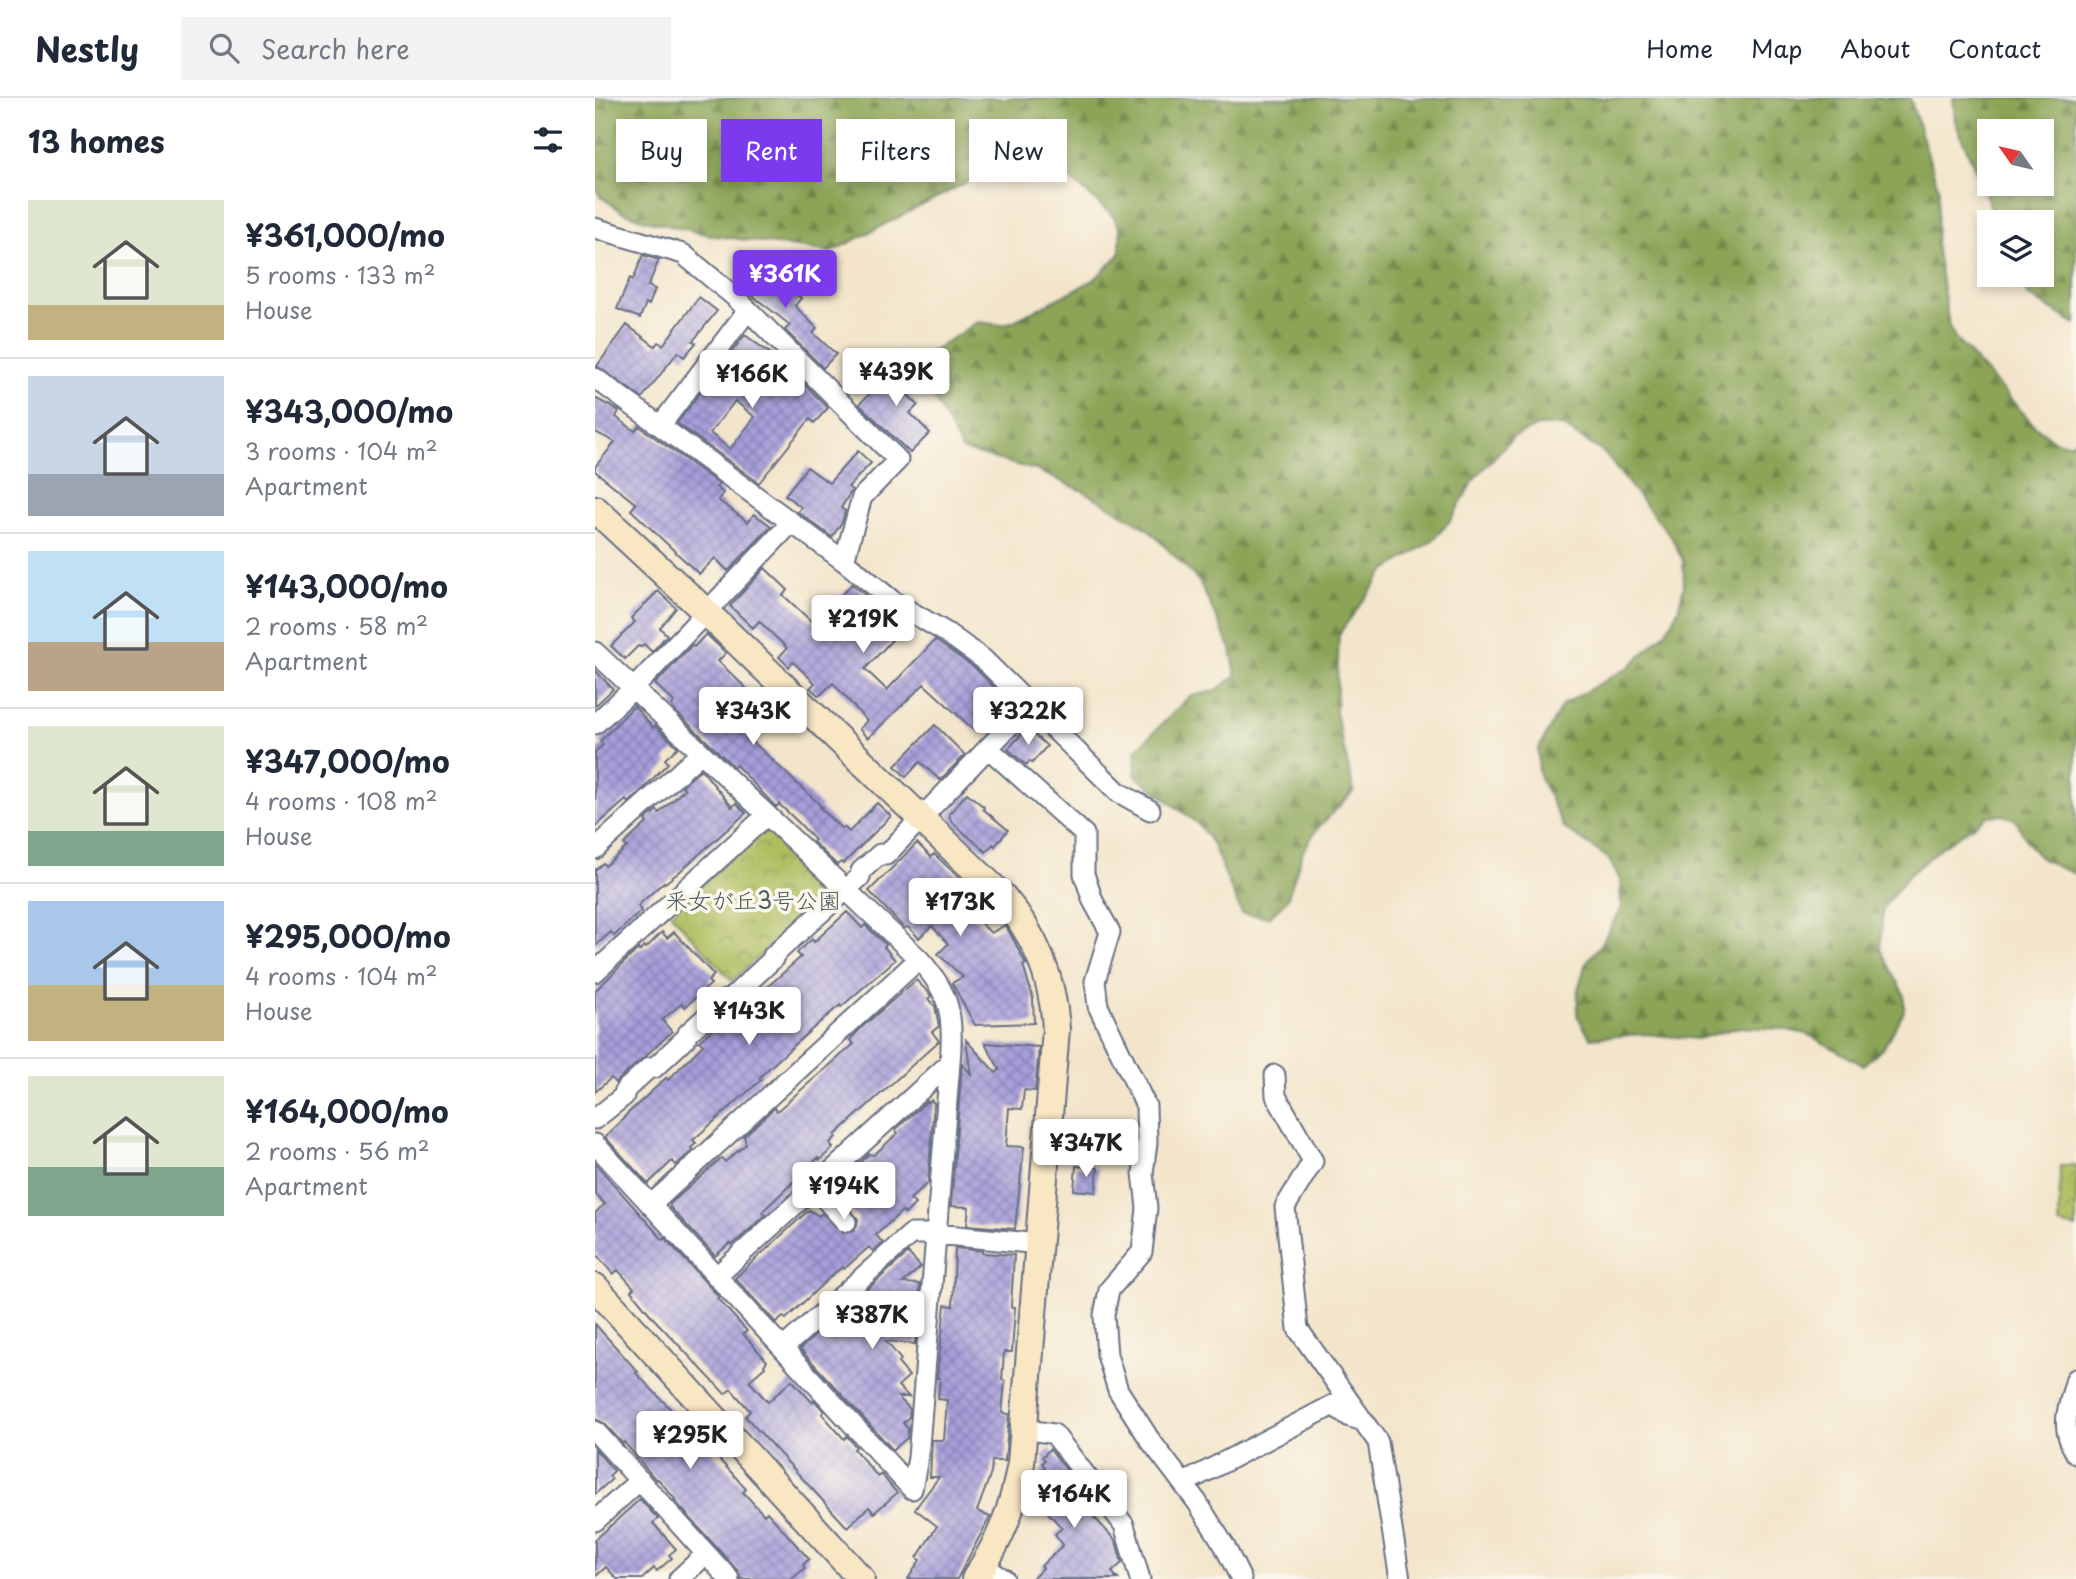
<!DOCTYPE html>
<html lang="en">
<head>
<meta charset="utf-8">
<style>
	:root { --surface:#fff; --page:#f2f2f3; --text:#1f2937; --muted:#747a83; --line:#e0e1e3; --accent:#7c3aed }
	body { margin:0; font-family:"Playpen Sans","Klee One",sans-serif; background:var(--page); color:var(--text); height:100vh; display:flex; flex-direction:column; font-size:26px; white-space:nowrap }
	* { box-sizing:border-box; margin:0 }
	p { font-size:23px; color:var(--muted) }
	.icon { flex:none; width:38px; height:38px; fill:none; stroke:currentColor; stroke-width:2; stroke-linecap:round; stroke-linejoin:round }
	.map { position:relative; flex:1; overflow:hidden }
	.details { display:flex; flex-direction:column; background:var(--surface); width:595px }
	.details>* { flex:none }
	.hud { position:absolute; left:21px; top:21px; width:665px; height:63px; display:flex; gap:14px }
	.needle { width:46px; rotate:304deg }
	.tools { position:absolute; left:1382px; top:21px; display:grid; gap:14px }
	.tools a { display:grid; place-items:center; width:77px; height:77px; border-radius:0px; background:var(--surface); box-shadow:0 4px 10px #0003; font-size:35px }
	.price { position:absolute; translate:-50% -60px; padding:0 16px; border-radius:7px; background:#fff; color:#222; font-size:23px; line-height:46px; filter:drop-shadow(0 2px 4px #0008) }
	.price::after { content:''; position:absolute; left:50%; top:42px; width:21px; height:16px; margin-left:-10px; background:inherit; clip-path:polygon(0 0,100% 0,50% 100%) }
	.price.active { background:var(--accent); color:#fff }
	ul { padding:0; list-style:none }
	li { display:flex; align-items:center; gap:21px; height:175px; padding:0 28px }
	li+li { border-top:2px solid var(--line) }
	li span { display:grid; place-items:center; flex:none; width:196px; height:140px; border-radius:0px; color:#555 }
	li>.icon { margin-inline-start:auto }
	span .icon { width:84px; height:84px; fill:#fffc; stroke-width:1 }
	li b { font-size:30px }
	h2 { display:flex; justify-content:space-between; align-items:center; height:84px; padding:0 28px; font-size:30px }
	.chip { padding:0 24px; border-radius:0px; background:var(--surface); box-shadow:0 4px 10px #0003; font-size:24px; line-height:63px }
	.chip.active { background:var(--accent); color:#fff }
	header { display:flex; align-items:center; gap:42px; box-sizing:border-box; height:98px; padding:0 35px; background:var(--surface); border-bottom:2px solid var(--line) }
	header strong { font-size:33px }
	nav { display:flex; gap:38px; margin-inline-start:auto; font-size:24px }
	.search { width:490px; height:63px; background:var(--page); display:flex; align-items:center; gap:18px; box-sizing:border-box; padding:0 24px; border-radius:0px; color:var(--muted); font-size:26px }
	main { display:flex; flex:1; min-height:0 }
	.map>svg:first-child { display:block }
	.forest { fill:url(#forest-firs); stroke:#536a5a; stroke-width:2; fill-rule:evenodd }
	.park { fill:url(#park-crowns); stroke:#65765e; stroke-width:2 }
	.building { fill:url(#building-cross-hatch); fill-rule:evenodd }
	.lines { fill:none; stroke-linecap:round; stroke-linejoin:round }
	.street-casing { stroke:#676f84; stroke-width:23 }
	.secondary-casing { stroke:#676f84; stroke-width:30 }
	.street { stroke:#fff; stroke-width:19 }
	.secondary { stroke:#f9e7c3; stroke-width:26 }
	.labels { text-anchor:middle; dominant-baseline:central; stroke-width:7; stroke-linejoin:round; paint-order:stroke }
	.park-label { font-size:23px; fill:#475a5e; stroke:#fbf7ec }
</style>
</head>
<body>
<header>
<strong>Nestly</strong>
<div class="search"><svg class="icon" aria-label="search" viewBox="0 0 24 24"><circle cx="10" cy="10" r="6"/><path d="M15 15l6 6"/></svg>Search here</div>
<nav><a>Home</a><a>Map</a><a>About</a><a>Contact</a></nav>
</header>
<main>
<section class="details">
<h2>13 homes<svg class="icon" aria-label="filters" viewBox="0 0 24 24"><path d="M4 7h16M4 17h16"/><circle cx="9" cy="7" r="2"/><circle cx="15" cy="17" r="2"/></svg></h2>
<ul>
<li><span style="background:linear-gradient(#dfe7d0 75%,#c2b280 0)"><svg class="icon" aria-label="home" viewBox="0 0 24 24"><path d="M3 11l9-7 9 7M6 9v11h12V9"/></svg></span><div><b>¥361,000/mo</b><p>5 rooms · 133 m²</p><p>House</p></div></li>
<li><span style="background:linear-gradient(#c9d6e8 70%,#9aa5b1 0)"><svg class="icon" aria-label="home" viewBox="0 0 24 24"><path d="M3 11l9-7 9 7M6 9v11h12V9"/></svg></span><div><b>¥343,000/mo</b><p>3 rooms · 104 m²</p><p>Apartment</p></div></li>
<li><span style="background:linear-gradient(#bfe0f5 65%,#b9a48a 0)"><svg class="icon" aria-label="home" viewBox="0 0 24 24"><path d="M3 11l9-7 9 7M6 9v11h12V9"/></svg></span><div><b>¥143,000/mo</b><p>2 rooms · 58 m²</p><p>Apartment</p></div></li>
<li><span style="background:linear-gradient(#dfe7d0 75%,#7fa58c 0)"><svg class="icon" aria-label="home" viewBox="0 0 24 24"><path d="M3 11l9-7 9 7M6 9v11h12V9"/></svg></span><div><b>¥347,000/mo</b><p>4 rooms · 108 m²</p><p>House</p></div></li>
<li><span style="background:linear-gradient(#a9c7e8 60%,#c2b280 0)"><svg class="icon" aria-label="home" viewBox="0 0 24 24"><path d="M3 11l9-7 9 7M6 9v11h12V9"/></svg></span><div><b>¥295,000/mo</b><p>4 rooms · 104 m²</p><p>House</p></div></li>
<li><span style="background:linear-gradient(#dfe7d0 65%,#7fa58c 0)"><svg class="icon" aria-label="home" viewBox="0 0 24 24"><path d="M3 11l9-7 9 7M6 9v11h12V9"/></svg></span><div><b>¥164,000/mo</b><p>2 rooms · 56 m²</p><p>Apartment</p></div></li>
</ul>
</section>
<div class="map">
<svg width="1481" height="1481" viewBox="0 0 1481 1481">
	<defs>
		<pattern id="forest-firs" width="22" height="20" patternUnits="userSpaceOnUse" patternTransform="scale(1.75)"><rect width="22" height="20" fill="#8ba456"/><path d="M5 1l3.5 6h-7zM16 11l3.5 6h-7z" fill="#71864a"/></pattern>
		<pattern id="park-crowns" width="20" height="18" patternUnits="userSpaceOnUse" patternTransform="scale(1.75)"><rect width="20" height="18" fill="#afbd5f"/><path d="M2 6a3 3 0 1 1 6 0M12 15a3 3 0 1 1 6 0" fill="none" stroke="#8e9a52"/></pattern>
		<pattern id="building-cross-hatch" width="8" height="8" patternUnits="userSpaceOnUse" patternTransform="scale(1.75)"><rect width="8" height="8" fill="#a79eda"/><path d="M0 0l8 8M0 8l8-8" fill="none" stroke="#8781b4"/></pattern>
	</defs>
	<rect width="100%" height="100%" fill="#fbf7ec"/>
	<filter id="ink" filterUnits="userSpaceOnUse"><feTurbulence type="fractalNoise" baseFrequency=".0143" numOctaves="2"/><feDisplacementMap in="SourceGraphic" scale="14" xChannelSelector="R" yChannelSelector="G"/><feConvolveMatrix kernelMatrix="1 2 1 2 8 2 1 2 1" color-interpolation-filters="sRGB"/></filter>
	<filter id="wash" filterUnits="userSpaceOnUse"><feTurbulence type="fractalNoise" baseFrequency=".00686" numOctaves="4" result="noise"/><feDisplacementMap in="SourceGraphic" scale="28" xChannelSelector="R" yChannelSelector="G"/><feGaussianBlur stdDeviation="1.57" result="paint"/><feColorMatrix in="noise" values="0 0 0 0 0 0 0 0 0 0 0 0 0 0 0 0 0 1.4 0 .05"/><feComposite in="paint" operator="in"/></filter>
	<g filter="url(#wash)">
		<rect width="100%" height="100%" fill="#f3e5cb"/>
		<path class="forest" d="M0 0H1315L1344 92 1341 146 1354 228 1360 240 1440 328 1460 343 1474 346 1481 342V776C1439 760 1441 760 1420 721L1407 717 1393 718 1344 751 1314 777 1288 810 1285 851 1309 897V913L1289 949 1268 967 1212 936 1186 931 1144 929 1103 941 1050 936 995 940 982 917 983 891 991 865 1007 845 1026 810 1025 782 1013 760 969 730 944 677 943 652 967 607 1034 569 1071 534 1083 512 1089 488 1088 463 1077 440 1009 355 967 328H943L918 339 880 380 855 423 837 443 791 472 744 536 741 616 759 693 722 731 708 753 692 802 674 819 647 816 617 745 603 726 540 677 541 652 595 598 620 593 641 578 636 551 604 483 553 431 488 393 441 372 367 352 320 265 382 224 407 227 419 223 499 182 525 156V131L519 119 470 76 432 68 392 74 236 154 115 137 50 122 26 113 5 98 0 89Z
			M1358 0H1481V226L1432 197 1423 177H1447V124H1402L1360 23ZM1395 33H1447V86H1395Z"/>
		<path class="park" d="M178 731 233 785V794L137 883 76 816 166 732Z
			M1481 1067V1130L1464 1126 1465 1068Z"/>
		<g id="blocks">
			<path class="building" d="M48 157 64 162 53 188 60 191 54 207 51 205 45 220 22 211 35 180 38 182Z
				M158 163 206 200 200 208 222 230 218 235 241 256 228 270 190 232 195 227 140 184Z
				M104 199 122 213 98 243 101 245 89 259 83 254 47 300 2 268 32 227 60 248 63 244 68 247Z
				M150 237 191 267 233 310 219 325 215 321 164 385 82 325ZM140 303 160 319 135 351 115 335Z
				M302 266 322 286 311 295 323 307 315 315 335 335 315 355 264 306 280 291 277 288Z
				M0 300 24 313 21 319 40 333 44 328 124 386 121 389 128 395 123 402 153 424 159 416 176 428 133 473 120 460 104 476 36 412 41 406 0 373V369L20 344 0 334Z
				M263 353 276 365 253 389 257 392 246 410 250 413 247 424 237 439 203 414 206 409 190 397 212 369 234 385Z
				M170 470 193 492 188 497 217 524 221 519 223 521 257 486 302 524 291 537 297 542 270 571 292 592 340 542 380 570 410 600 379 632 329 586 273 640 264 631 272 623 238 585 224 598 215 590 220 585 198 564 194 569 184 559 192 550 164 523 158 530 135 508Z
				M63 493 81 510 65 530 72 537 57 554 49 546 45 549 43 548 30 561 16 548 40 524 36 520Z
				M111 536 131 555 123 563 154 593V596L142 609V613L134 621 227 709 225 710 247 731 249 729 254 734 282 705 296 718 248 766 246 764 242 767 218 744 220 742 204 725 184 706 181 709 141 667 139 669 79 612 77 607 79 604 60 586 97 547 99 549Z
				M0 572 18 591 0 608Z
				M39 608 58 630 60 628 83 649 70 661 73 665 48 691 33 705 31 702 0 729V654L8 647 5 643Z
				M340 627 370 657 345 682 325 664 311 679 300 668Z
				M432 630 452 648 437 665 435 663 431 667 413 651Z
				M106 671 137 709 141 705 151 715 83 775 70 785 69 784 50 801 43 808 46 813 19 838 16 834 0 848V772L8 765 10 768 32 749 29 746 52 725 50 722 62 712 64 715 90 691 87 688Z
				M372 695 389 709 388 711 413 732 400 748 398 746 391 754 356 723 354 716Z
				M322 745 336 759 339 756 369 784 363 790 377 804 374 807 380 813 378 818 396 835 410 827 416 837 431 866 428 867 438 900 439 925 380 927 357 885 368 879 343 856 353 846 337 828 324 840 313 829 309 830 274 793Z
				M252 814 267 830 270 827 291 847 289 849 300 862 246 909 245 907 216 932 173 971 164 980 166 982 98 1042 101 1045 96 1050 98 1052 81 1067 77 1063 53 1086 10 1039 30 1020 29 1019 71 980 73 982 108 947 104 943 122 927 125 931 206 859 202 855 217 841 219 844Z
				M67 834 72 840 79 834 119 877 113 883 116 886 90 909 87 905 67 922 77 934 20 985 16 980 0 994V893L43 851 44 853 49 848 51 850Z
				M321 882 333 894 336 898 333 901 340 908 344 928 337 934 344 943 240 1037 241 1039 235 1045 238 1050 225 1062 223 1060 167 1114 171 1117 137 1147 135 1145 120 1158 75 1109V1106L127 1060 130 1064 151 1046 149 1038 179 1010 182 1013 259 946 255 942 266 930Z
				M371 942 401 975 405 972 390 945 444 949 440 993 429 992 427 1011 414 1010 411 1048 429 1049 420 1131 372 1127 374 1109 356 1108 367 966 376 976Z
				M336 1002 339 1005 333 1085 315 1101 320 1106 310 1116 307 1113 281 1137 288 1145 278 1153 274 1149 249 1171 248 1169 238 1176 191 1221 188 1219 181 1225 140 1180 214 1112 224 1118 227 1115 247 1135 259 1133 262 1128 263 1121 243 1097 251 1090 245 1084 274 1056 279 1057 303 1035 300 1032 332 1003 334 1005Z
				M0 1065 68 1142 70 1140 124 1199 122 1200 152 1233 148 1236 172 1263 169 1267 170 1269 154 1283 173 1304 197 1282 217 1304 219 1302 229 1313 227 1316 249 1341 252 1338 261 1349 259 1351 283 1379 286 1376 302 1395 279 1415 274 1409 252 1429 150 1318 155 1313 136 1291 130 1296 59 1221 36 1193 39 1190 23 1172 18 1176 0 1155V1115L10 1106 0 1095Z
				M481 1068 503 1070 501 1094 479 1092Z
				M360 1150 387 1153V1155L419 1157 416 1209H420L417 1254H409L407 1282 410 1283 407 1315 414 1316 410 1363H397L396 1375 382 1413 395 1419 362 1481H313L325 1462 322 1460 342 1428 320 1411 344 1379H335L337 1342H349L352 1302 343 1301 345 1280H342L350 1207 358 1208Z
				M313 1155 326 1169 308 1185 325 1186 323 1206 305 1222 322 1223 320 1246 291 1243 306 1262 303 1265 314 1278 303 1288 314 1299H303L315 1311 314 1319 308 1325 313 1331 312 1340 298 1352 205 1251Z
				M0 1226 43 1274 41 1275 135 1373 151 1391 148 1394 169 1417 172 1414 214 1461 208 1467 210 1470 197 1481H146L143 1473 79 1402 80 1401 63 1381 61 1382 29 1344 28 1346 9 1325 0 1321Z
				M0 1351 19 1373 14 1378 17 1381 0 1396Z
				M455 1351 492 1398 486 1405 521 1443 527 1465 517 1474 523 1481H437L448 1470 446 1468 468 1447 460 1436 467 1430 444 1405 447 1403 439 1395 453 1382 445 1374 450 1369 447 1365 450 1362 447 1359Z
				M45 1401 63 1421 58 1425 81 1451 74 1457 77 1460 62 1473 59 1470 47 1481H22L11 1469 0 1479V1442Z"/>
		</g>
	</g>
	<g filter="url(#ink)">
		<use href="#blocks" fill-opacity="0" stroke="#676f84" stroke-width="2"/>
		<g class="lines">
			<g class="street-casing">
				<path id="street" d="M0 130 88 156 141 200 303 362 267 399 249 463
					M0 280 249 463 299 504 352 535 388 561 523 694 555 712
					M65 328 153 212
					M0 554 324 861C356 896 359 919 355 965L323 1360 317 1391
					M0 626 39 590 196 425
					M393 650 489 736V776L498 803 515 834 500 883 503 908 551 1008 552 1045 548 1075 552 1110 547 1154 514 1192 509 1217 512 1257 523 1292 555 1342 602 1404 629 1447 646 1481
					M0 751 106 655
					M0 874 172 717
					M680 977 681 998 718 1063 690 1109 703 1231 783 1344 805 1481
					M0 1021 29 998 30 992 55 969 59 970 92 939 93 935 130 902H134L178 861V858L265 779 266 773 285 756 291 757 435 606
					M0 1046 317 1391
					M219 1089 251 1124
					M57 1106 324 861
					M122 1178 355 965
					M188 1250 316 1136H341L445 1146
					M1481 1281C1473 1311 1464 1327 1481 1356
					M429 1331 459 1336 529 1427 545 1481
					M0 1333 134 1481
					M589 1385 738 1307 755 1319 769 1323
					M0 1423 45 1382
					M388 1468 409 1481
					M84 1481 111 1456"/>
			</g>
			<g class="secondary-casing">
				<path id="secondary" d="M0 411 112 515 408 799C441 838 458 880 461 931L426 1365C418 1411 406 1441 380 1481
					M0 1189 266 1481"/>
			</g>
			<use href="#street" class="street"/>
			<use href="#secondary" class="secondary"/>
		</g>
	</g>
	<g class="labels">
		<g class="park-label">
			<text x="158" y="801">釆女が丘3号公園</text>
		</g>
	</g>
</svg>
<div class="tools">
<a><svg class="needle" viewBox="-14 -14 28 28"><path d="M0-13l5 13h-10z" fill="#e53935"/><path d="M0 13l5-13h-10z" fill="#747a83"/></svg></a>
<a><svg class="icon" aria-label="layers" viewBox="0 0 24 24"><path d="M12 4l9 5-9 5-9-5zM3 14l9 5 9-5"/></svg></a>
</div>
<b class="price active" style="left:190px;top:212px">¥361K</b>
<b class="price" style="left:301px;top:310px">¥439K</b>
<b class="price" style="left:157px;top:312px">¥166K</b>
<b class="price" style="left:268px;top:557px">¥219K</b>
<b class="price" style="left:158px;top:649px">¥343K</b>
<b class="price" style="left:433px;top:649px">¥322K</b>
<b class="price" style="left:365px;top:840px">¥173K</b>
<b class="price" style="left:154px;top:949px">¥143K</b>
<b class="price" style="left:491px;top:1081px">¥347K</b>
<b class="price" style="left:249px;top:1124px">¥194K</b>
<b class="price" style="left:277px;top:1253px">¥387K</b>
<b class="price" style="left:95px;top:1373px">¥295K</b>
<b class="price" style="left:479px;top:1432px">¥164K</b>
<div class="hud">
<a class="chip">Buy</a>
<a class="chip active">Rent</a>
<a class="chip">Filters</a>
<a class="chip">New</a>
</div>
</div>
</main>
</body>
</html>
